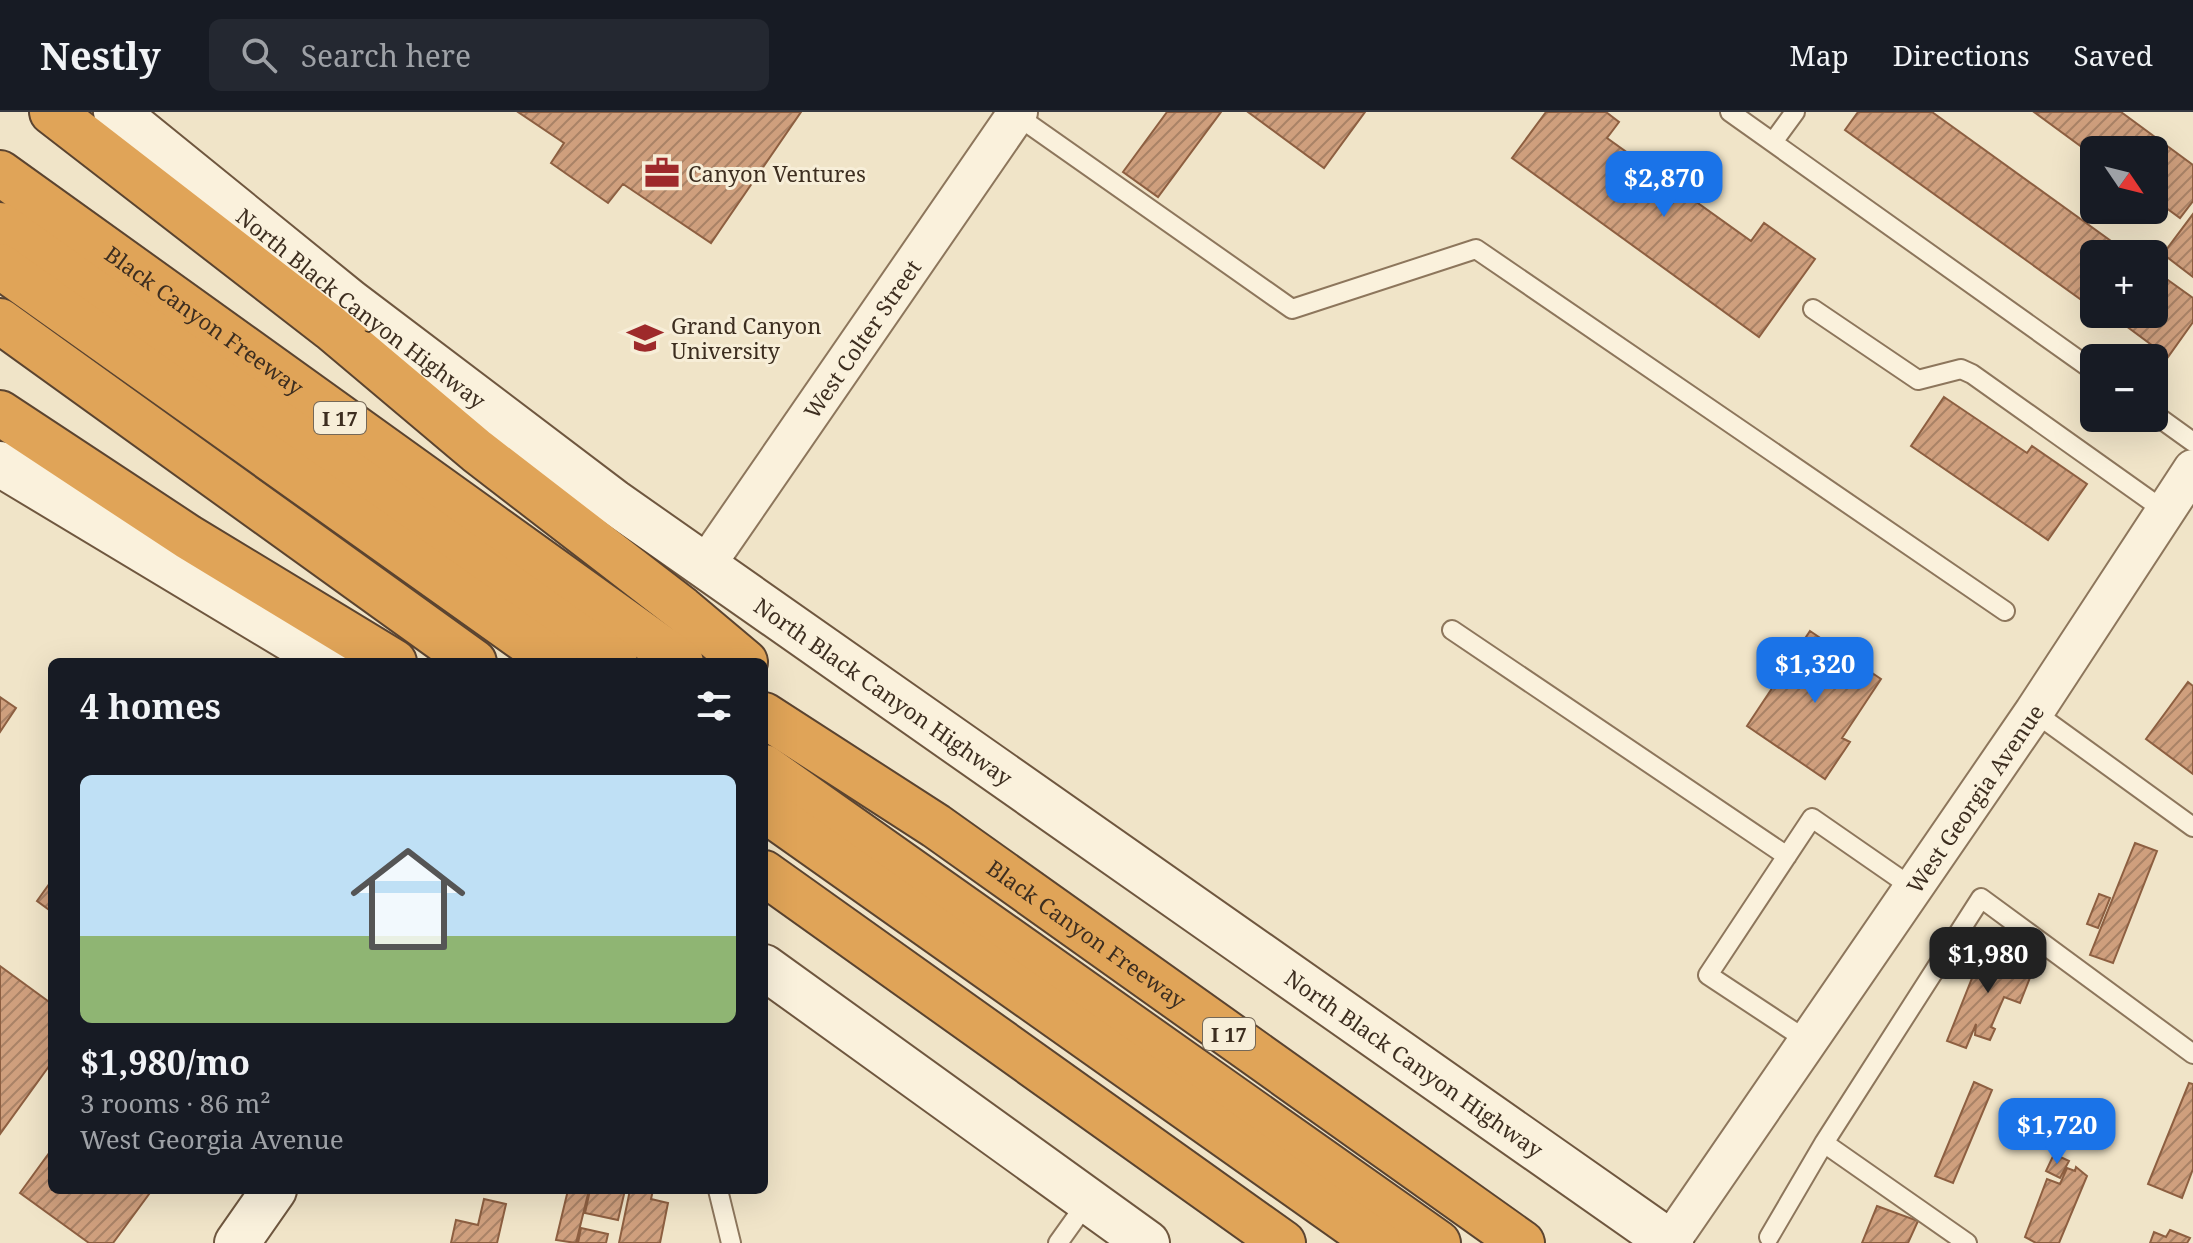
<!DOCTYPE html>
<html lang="en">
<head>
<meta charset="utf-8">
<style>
	:root { --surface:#171b24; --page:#242831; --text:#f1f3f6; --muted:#9ea1a6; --line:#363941; --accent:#1a73e8 }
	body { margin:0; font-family:"Noto Serif",serif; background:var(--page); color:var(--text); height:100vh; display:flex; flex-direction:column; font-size:30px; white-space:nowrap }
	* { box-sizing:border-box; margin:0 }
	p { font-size:26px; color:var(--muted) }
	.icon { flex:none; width:44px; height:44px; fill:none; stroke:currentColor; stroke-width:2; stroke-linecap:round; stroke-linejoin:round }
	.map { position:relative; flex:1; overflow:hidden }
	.panel { position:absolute; left:48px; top:546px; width:720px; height:536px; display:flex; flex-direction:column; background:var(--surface); border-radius:12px; box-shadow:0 8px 32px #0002 }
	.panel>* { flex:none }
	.needle { width:52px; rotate:125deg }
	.tools { position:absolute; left:2080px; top:24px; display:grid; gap:16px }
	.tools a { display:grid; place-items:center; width:88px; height:88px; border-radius:12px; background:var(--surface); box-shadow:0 8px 32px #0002; font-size:40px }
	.price { position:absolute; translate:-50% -68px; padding:0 18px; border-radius:16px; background:var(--accent); color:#fff; font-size:26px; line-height:52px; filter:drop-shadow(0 2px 4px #0008) }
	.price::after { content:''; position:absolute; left:50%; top:48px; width:24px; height:18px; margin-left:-12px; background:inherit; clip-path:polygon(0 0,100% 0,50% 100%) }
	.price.selected { background:#222; color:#fff }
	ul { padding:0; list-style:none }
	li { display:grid; align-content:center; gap:16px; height:424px; padding:0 32px }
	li+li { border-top:2px solid var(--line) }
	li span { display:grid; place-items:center; height:248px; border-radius:12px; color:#555 }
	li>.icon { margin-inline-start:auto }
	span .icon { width:144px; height:144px; fill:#fffc; stroke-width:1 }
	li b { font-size:34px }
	h2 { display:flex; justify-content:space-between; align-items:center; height:96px; padding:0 32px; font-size:34px }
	header { display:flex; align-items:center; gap:48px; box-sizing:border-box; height:112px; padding:0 40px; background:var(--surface); border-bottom:2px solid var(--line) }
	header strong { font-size:38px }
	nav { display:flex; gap:44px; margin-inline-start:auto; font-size:28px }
	.search { width:560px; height:72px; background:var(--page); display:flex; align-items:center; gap:20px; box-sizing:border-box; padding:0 28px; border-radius:12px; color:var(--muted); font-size:30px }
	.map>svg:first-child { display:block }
	.building { fill:url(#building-hatch); stroke:#8d5f41; stroke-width:2 }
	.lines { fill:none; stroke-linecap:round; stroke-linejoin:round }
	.lane-casing { stroke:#8d765c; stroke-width:22 }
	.street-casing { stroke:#8d765c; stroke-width:42 }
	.secondary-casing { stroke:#6f573f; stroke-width:48 }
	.highway-casing { stroke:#5b4430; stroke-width:48 }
	.lane { stroke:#faf1dc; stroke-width:18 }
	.street { stroke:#faf1dc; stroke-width:38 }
	.secondary { stroke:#faf1dc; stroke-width:44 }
	.highway { stroke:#e0a458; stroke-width:44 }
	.labels { text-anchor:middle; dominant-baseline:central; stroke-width:6; stroke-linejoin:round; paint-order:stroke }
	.shield { fill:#f7eed8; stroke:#756857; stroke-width:2 }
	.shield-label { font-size:20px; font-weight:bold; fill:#3d2e20 }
	.poi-label { font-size:22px; fill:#3d2e20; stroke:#f7eed8; text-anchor:start }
	.street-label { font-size:22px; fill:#3d2e20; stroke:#f7eed8 }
</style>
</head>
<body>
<header>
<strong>Nestly</strong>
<div class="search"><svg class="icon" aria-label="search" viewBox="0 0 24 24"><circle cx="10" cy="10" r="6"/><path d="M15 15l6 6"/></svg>Search here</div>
<nav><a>Map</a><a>Directions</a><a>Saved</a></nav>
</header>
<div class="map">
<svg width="2193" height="1131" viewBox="0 0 2193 1131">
	<defs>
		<pattern id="building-hatch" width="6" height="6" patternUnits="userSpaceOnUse" patternTransform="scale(2)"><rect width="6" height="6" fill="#cf9f7d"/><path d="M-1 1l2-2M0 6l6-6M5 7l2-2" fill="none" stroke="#a98266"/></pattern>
	</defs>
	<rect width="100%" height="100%" fill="#f0e4c8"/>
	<path class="building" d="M518 0H801L711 131 623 72 608 91 551 51 564 31Z
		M1167 0H1221L1158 85 1123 60Z
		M1248 0H1365L1324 56Z
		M1546 0H1606L1619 10 1607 26 1751 129 1764 111 1815 147 1759 225 1512 46Z
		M1858 0H1932L2129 142H2094V197L1845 18Z
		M2034 0H2121L2193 53V89L2180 106 2154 87V38H2094V44Z
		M2193 102V165L2163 142Z
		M2154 158 2193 186V210L2168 245 2118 208 2122 202H2154Z
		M1944 285 2027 341 2032 334 2087 372 2048 428 1911 334Z
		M1810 519 1881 567 1842 626 1850 630 1825 667 1747 614Z
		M2188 570 2193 574V662L2146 627Z
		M0 585 16 596 0 620Z
		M2135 731 2157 739 2113 851 2090 843Z
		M52 768V800L37 789Z
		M2099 782 2110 786 2098 816 2087 812Z
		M1986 831 2005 838 2003 846 2033 858 2020 891 2004 885 1991 915 1995 917 1990 928 1975 923 1976 912 1966 936 1947 929Z
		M0 854 52 892V950L0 1022Z
		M1974 970 1992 978 1953 1071 1935 1064Z
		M2189 971 2193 972V1057L2182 1086 2148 1072Z
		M52 1037V1078H152L113 1131H89L20 1081Z
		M2054 1042 2069 1049 2060 1066 2046 1059Z
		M2076 1055 2087 1064 2059 1131H2036L2025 1125 2047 1067 2060 1072 2067 1056 2075 1059Z
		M568 1078H589L576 1131 556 1128Z
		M590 1078H625L618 1108 585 1101Z
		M630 1078H653L651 1087 668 1091 660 1131H619Z
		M484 1087 506 1092 497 1131H451L456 1108 478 1113Z
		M1877 1094 1918 1109 1908 1131H1862Z
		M581 1116 608 1122 606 1131H578Z
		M2170 1118 2190 1126 2187 1131H2150L2154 1120 2166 1125Z"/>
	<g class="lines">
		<g class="lane-casing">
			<path id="lane" d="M1730 0 2094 259
				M1016 3 1292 197 1476 137 2005 499
				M1773 30 1795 0
				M1813 197 1918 268 1961 257 1972 262 2165 399
				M2154 302 2193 330
				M1452 518 1787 744
				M2034 600 2193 715
				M1808 929 1708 863 1812 706 1913 776
				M1824 1031 1967 1131
				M718 1078 731 1131
				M1769 1125 1824 1031 1981 786 2193 942
				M1058 1131 1088 1089"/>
		</g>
		<g class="street-casing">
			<g id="street">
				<path id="s1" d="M705 454 1018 0"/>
				<path id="s2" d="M1670 1130 2034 600 2193 357"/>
			</g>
		</g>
		<g class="secondary-casing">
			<g id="secondary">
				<path id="s3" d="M116 0 350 190 614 390 1671 1131"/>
				<path d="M0 352 329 550"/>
				<path d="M764 855 1147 1131"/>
				<path d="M237 1131 274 1078"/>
			</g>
		</g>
		<g class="highway-casing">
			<g id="highway">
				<path d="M52 0 331 216 477 339 682 497 745 550"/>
				<path id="s4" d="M0 61 681 550"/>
				<path d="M0 113 615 550"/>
				<path d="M0 154 556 550"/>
				<path d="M0 209 474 550"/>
				<path d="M0 301 188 425 394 550"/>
				<path id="s5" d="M764 603 936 714 1522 1131"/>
				<path d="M764 655 1438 1131"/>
				<path d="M764 697 1378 1131"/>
				<path d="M764 761 1283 1131"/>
			</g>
		</g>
		<use href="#lane" class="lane"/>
		<use href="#street" class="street"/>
		<use href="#secondary" class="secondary"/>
		<use href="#highway" class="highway"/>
	</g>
	<defs>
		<g id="office-bare" transform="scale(2.76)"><path d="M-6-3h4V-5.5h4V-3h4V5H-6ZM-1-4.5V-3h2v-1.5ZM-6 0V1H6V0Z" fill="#9e2a2b" stroke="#f7eed8" stroke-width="2.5" paint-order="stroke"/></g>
		<g id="university-bare" transform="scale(2.76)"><path d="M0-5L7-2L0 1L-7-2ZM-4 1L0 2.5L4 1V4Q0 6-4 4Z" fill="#9e2a2b" stroke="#f7eed8" stroke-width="2.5" paint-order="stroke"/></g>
	</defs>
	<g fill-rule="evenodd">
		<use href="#office-bare" x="662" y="61"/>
		<use href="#university-bare" x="645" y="226"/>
	</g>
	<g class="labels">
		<g class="shield">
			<rect x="314" y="290" width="52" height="32" rx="6"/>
			<rect x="1203" y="906" width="52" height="32" rx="6"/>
		</g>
		<g class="shield-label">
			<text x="340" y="306">I 17</text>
			<text x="1229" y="922">I 17</text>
		</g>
		<g class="poi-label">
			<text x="688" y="61">Canyon Ventures</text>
			<text x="671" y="213">Grand Canyon<tspan x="671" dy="25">University</tspan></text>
		</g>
		<g class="street-label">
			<text stroke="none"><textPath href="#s3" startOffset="314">North Black Canyon Highway</textPath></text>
			<text stroke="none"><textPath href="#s4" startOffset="252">Black Canyon Freeway</textPath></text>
			<text stroke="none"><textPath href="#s1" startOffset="276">West Colter Street</textPath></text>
			<text stroke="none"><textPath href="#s3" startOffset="962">North Black Canyon Highway</textPath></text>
			<text stroke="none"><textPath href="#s2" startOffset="538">West Georgia Avenue</textPath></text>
			<text stroke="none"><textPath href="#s5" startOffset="390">Black Canyon Freeway</textPath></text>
			<text stroke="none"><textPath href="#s3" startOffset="1610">North Black Canyon Highway</textPath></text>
		</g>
	</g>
</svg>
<div class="tools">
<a><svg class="needle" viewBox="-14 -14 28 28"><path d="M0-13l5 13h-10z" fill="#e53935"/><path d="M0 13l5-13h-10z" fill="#9ea1a6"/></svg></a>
<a>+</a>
<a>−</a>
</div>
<b class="price" style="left:1664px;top:107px">$2,870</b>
<b class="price" style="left:1815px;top:593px">$1,320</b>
<b class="price selected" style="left:1988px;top:883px">$1,980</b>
<b class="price" style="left:2057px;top:1054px">$1,720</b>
<section class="panel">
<h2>4 homes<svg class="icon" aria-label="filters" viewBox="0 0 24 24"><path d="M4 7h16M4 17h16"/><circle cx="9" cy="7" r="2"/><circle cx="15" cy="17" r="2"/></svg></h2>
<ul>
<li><span style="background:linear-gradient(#bfe0f5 65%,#8fb573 0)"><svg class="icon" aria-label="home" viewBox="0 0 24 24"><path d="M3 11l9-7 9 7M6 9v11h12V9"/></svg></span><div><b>$1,980/mo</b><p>3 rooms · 86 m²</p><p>West Georgia Avenue</p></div></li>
</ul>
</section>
</div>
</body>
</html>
